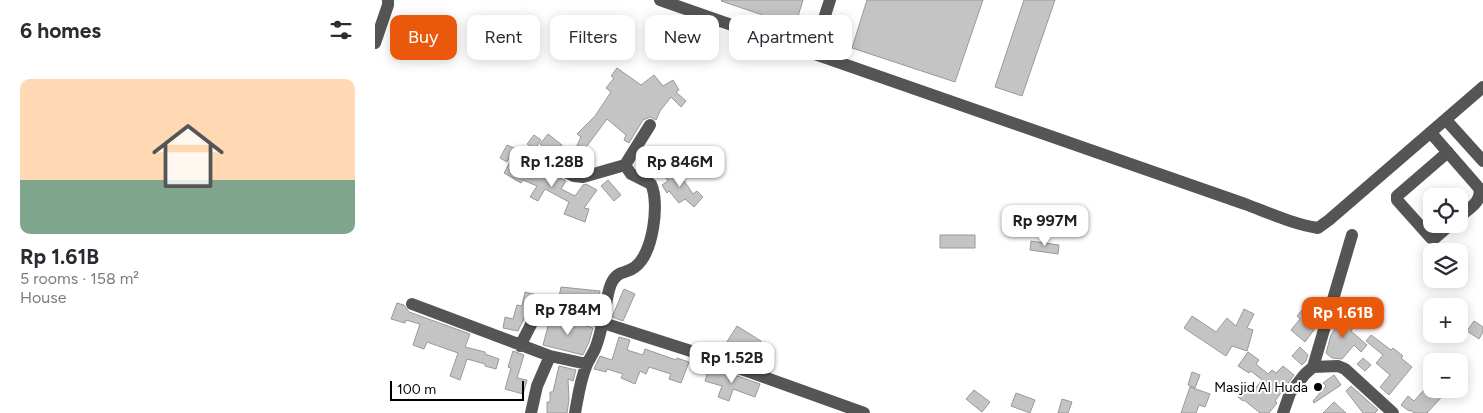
<!DOCTYPE html>
<html lang="en">
<head>
<meta charset="utf-8">
<style>
	:root { --surface:#fff; --page:#f2f2f3; --text:#2b2b33; --muted:#7c7c81; --line:#e1e1e2; --accent:#ea580c }
	body { margin:0; font-family:Figtree,sans-serif; background:var(--page); color:var(--text); height:100vh; display:flex; flex-direction:column; font-size:19px; white-space:nowrap }
	* { box-sizing:border-box; margin:0 }
	p { font-size:16px; color:var(--muted) }
	.icon { flex:none; width:28px; height:28px; fill:none; stroke:currentColor; stroke-width:2; stroke-linecap:round; stroke-linejoin:round }
	.map { position:relative; flex:1; overflow:hidden }
	.sheet { display:flex; flex-direction:column; background:var(--surface); width:375px }
	.sheet>* { flex:none }
	.guide { position:absolute; left:15px; top:15px; width:475px; height:45px; display:flex; gap:10px }
	.tools { position:absolute; left:1048px; top:188px; display:grid; gap:10px }
	.tools a { display:grid; place-items:center; width:45px; height:45px; border-radius:10px; background:var(--surface); box-shadow:0 2px 12px #0003; font-size:25px }
	.scale { position:absolute; left:15px; bottom:12px; width:134px; box-sizing:border-box; padding-left:5px; border:2px solid #000; border-top:0; font-size:14px; line-height:18px; white-space:nowrap; color:#000; -webkit-text-stroke:4px #fff; paint-order:stroke }
	.price { position:absolute; translate:-50% -42px; padding:0 11px; border-radius:10px; background:#fff; color:#222; font-size:16px; line-height:32px; filter:drop-shadow(0 1px 2px #0008) }
	.price::after { content:''; position:absolute; left:50%; top:30px; width:15px; height:11px; margin-left:-8px; background:inherit; clip-path:polygon(0 0,100% 0,50% 100%) }
	.price.current { background:var(--accent); color:#fff }
	ul { padding:0; list-style:none }
	li { display:grid; align-content:center; gap:10px; height:265px; padding:0 20px }
	li+li { border-top:1px solid var(--line) }
	li span { display:grid; place-items:center; height:155px; border-radius:10px; color:#555 }
	li>.icon { margin-inline-start:auto }
	span .icon { width:90px; height:90px; fill:#fffc; stroke-width:1 }
	li b { font-size:21px }
	h2 { display:flex; justify-content:space-between; align-items:center; height:60px; padding:0 20px; font-size:21px }
	.tag { padding:0 18px; border-radius:10px; background:var(--surface); box-shadow:0 2px 12px #0003; font-size:18px; line-height:45px }
	.tag.current { background:var(--accent); color:#fff }
	main { display:flex; flex:1; min-height:0 }
	.map>svg:first-child { display:block }
	.building { fill:#c4c4c4; stroke:#999 }
	.lines { fill:none; stroke-linecap:round; stroke-linejoin:round }
	.minor { stroke:#555; stroke-width:12 }
	.poi-dot { fill:#000; stroke:#fff; stroke-width:2 }
	.labels { text-anchor:middle; dominant-baseline:central; stroke-width:4; stroke-linejoin:round; paint-order:stroke }
	.poi-label { font-size:14px; fill:#000; stroke:#fff; text-anchor:end }
</style>
</head>
<body>
<main>
<section class="sheet">
<h2>6 homes<svg class="icon" aria-label="filters" viewBox="0 0 24 24"><path d="M4 7h16M4 17h16"/><circle cx="9" cy="7" r="2"/><circle cx="15" cy="17" r="2"/></svg></h2>
<ul>
<li><span style="background:linear-gradient(#ffd9b3 65%,#7fa58c 0)"><svg class="icon" aria-label="home" viewBox="0 0 24 24"><path d="M3 11l9-7 9 7M6 9v11h12V9"/></svg></span><div><b>Rp 1.61B</b><p>5 rooms · 158 m²</p><p>House</p></div></li>
</ul>
</section>
<div class="map">
<svg width="1108" height="413" viewBox="0 0 1108 413">
	<rect width="100%" height="100%" fill="#fff"/>
	<path class="building" d="M347 0H428L420 26 346 1Z
		M492 0H608L580 82 477 48Z
		M649 0H680L647 96 620 87Z
		M242 68 266 85 279 75 288 86 298 80 304 90 301 92 311 101 306 107 296 97 285 111 281 120 275 117 268 120 254 143 249 140 251 135 232 119 209 150 217 153 209 168 199 165 198 167 191 163 196 151 198 154 206 137 202 134 220 116 236 92 231 88 239 78 236 76Z
		M173 134 187 145 179 155 165 144Z
		M159 135 166 140 160 149 152 144Z
		M132 145 139 148 132 162 125 158Z
		M137 158 159 168 160 166 191 181 186 189 200 196 208 185 211 184 222 190 209 208 214 209 210 222 189 214 194 202 170 189 163 201 155 197 162 186 148 180 146 183 129 173Z
		M299 166 318 194 322 191 328 197 319 207 310 199 304 203 294 191 292 193 287 185 293 181 288 173Z
		M233 180 246 195 239 201 226 186Z
		M565 235H600V248H565Z
		M656 241 684 245 683 254 655 250Z
		M186 287 225 291 223 303 184 297Z
		M249 289 260 294 248 321 237 317Z
		M150 292 167 296V298L160 301 155 306 143 331 128 328 130 317 138 319 142 305 147 306Z
		M936 299 947 308 940 318 943 321 941 327 930 342 916 330 925 319 922 316Z
		M22 303 29 305 34 312 95 334 90 347 110 352V354L124 359 121 369 110 366V364L92 359 85 380 75 376 83 353 52 342 49 349 38 345 45 324 31 320 30 323 16 319Z
		M869 309 879 314 872 328 878 330 872 351 857 346 851 356 809 328 817 316 841 332 852 318 861 326Z
		M962 314 980 325 976 331 992 345 986 352 979 345 967 359 957 358 951 353 956 335 962 326 959 325Z
		M176 315 218 328 214 342 208 355 168 345Z
		M1099 321 1108 327V332L1104 339 1092 331Z
		M362 326 386 341 377 357 363 348 359 354 348 348Z
		M996 335 1016 350 1018 348 1028 356 1026 358 1037 367 1014 395 1005 387 1015 375 1001 363 1008 355 991 341Z
		M244 337 255 340 252 350 268 355 270 349 301 360 302 358 314 362 306 383 294 379 296 374 274 367 271 374 265 371 260 384 246 378 248 374 232 369 231 372 219 369 225 356 237 360Z
		M925 347 933 355 931 361 927 365 917 356Z
		M138 351 149 355 142 378 152 380 148 394 130 389 136 368 133 367Z
		M873 352 884 360 881 364 893 374 897 370 901 373 908 366 919 375 900 401 902 403 894 413H885L869 400 868 401 863 397 870 389 876 394 887 380 876 371 874 373 863 366Z
		M988 358 996 365 990 371 982 364Z
		M184 366 201 370 198 381 193 379 194 400 192 413H172V402H175V392H178Z
		M342 369 385 384 380 397 358 389 354 401 343 397 347 386 330 381 333 371 341 374Z
		M817 372 825 375 820 388 813 385Z
		M959 375 966 385 939 403 938 401 951 386 948 383Z
		M1056 382V389H1074L1052 413H1039L1035 410 1034 411 1026 405 1033 396 1039 401Z
		M976 386 1003 410 1000 413H988L971 391Z
		M815 387 835 394 830 407 824 405 821 413H806Z
		M599 390 615 402 607 412 591 399Z
		M641 393 660 400 655 413 636 406Z
		M687 399 697 402 693 413H683Z
		M959 402 971 413H948Z"/>
	<g class="lines">
		<path class="minor" d="M285 0 870 204C894 213 918 224 943 228L954 220 1108 87
			M0 43 13 5V0
			M438 53 455 0
			M1071 120 1108 161
			M1056 133 1104 188C1108 202 1093 209 1084 217
			M1073 152 1022 196V200L1056 238H1060L1076 224
			M151 153 199 176 208 177 250 165
			M37 304 175 356 162 386 156 413
			M145 346 165 307 172 305 319 352 489 413
			M175 356 212 364
			M938 367 977 235
			M200 413C203 397 205 380 212 364 214 360 217 355 219 351 223 343 225 333 227 325 231 312 231 296 236 284 243 269 250 275 260 267 278 254 285 203 276 184L256 174 250 165 275 125
			M908 413 915 393 930 374 938 367 963 366 970 369 1018 413"/>
	</g>
	<circle class="poi-dot" cx="943" cy="387" r="5"/>
	<g class="labels">
		<g class="poi-label">
			<text x="933" y="387">Masjid Al Huda</text>
		</g>
	</g>
</svg>
<div class="tools">
<a><svg class="icon" aria-label="locate" viewBox="0 0 24 24"><circle cx="12" cy="12" r="6"/><path d="M12 2v4M12 18v4M2 12h4M18 12h4"/></svg></a>
<a><svg class="icon" aria-label="layers" viewBox="0 0 24 24"><path d="M12 4l9 5-9 5-9-5zM3 14l9 5 9-5"/></svg></a>
<a>+</a>
<a>−</a>
</div>
<div class="scale">100 m</div>
<b class="price" style="left:177px;top:188px">Rp 1.28B</b>
<b class="price" style="left:305px;top:188px">Rp 846M</b>
<b class="price" style="left:670px;top:247px">Rp 997M</b>
<b class="price" style="left:193px;top:336px">Rp 784M</b>
<b class="price current" style="left:968px;top:339px">Rp 1.61B</b>
<b class="price" style="left:357px;top:384px">Rp 1.52B</b>
<div class="guide">
<a class="tag current">Buy</a>
<a class="tag">Rent</a>
<a class="tag">Filters</a>
<a class="tag">New</a>
<a class="tag">Apartment</a>
</div>
</div>
</main>
</body>
</html>
